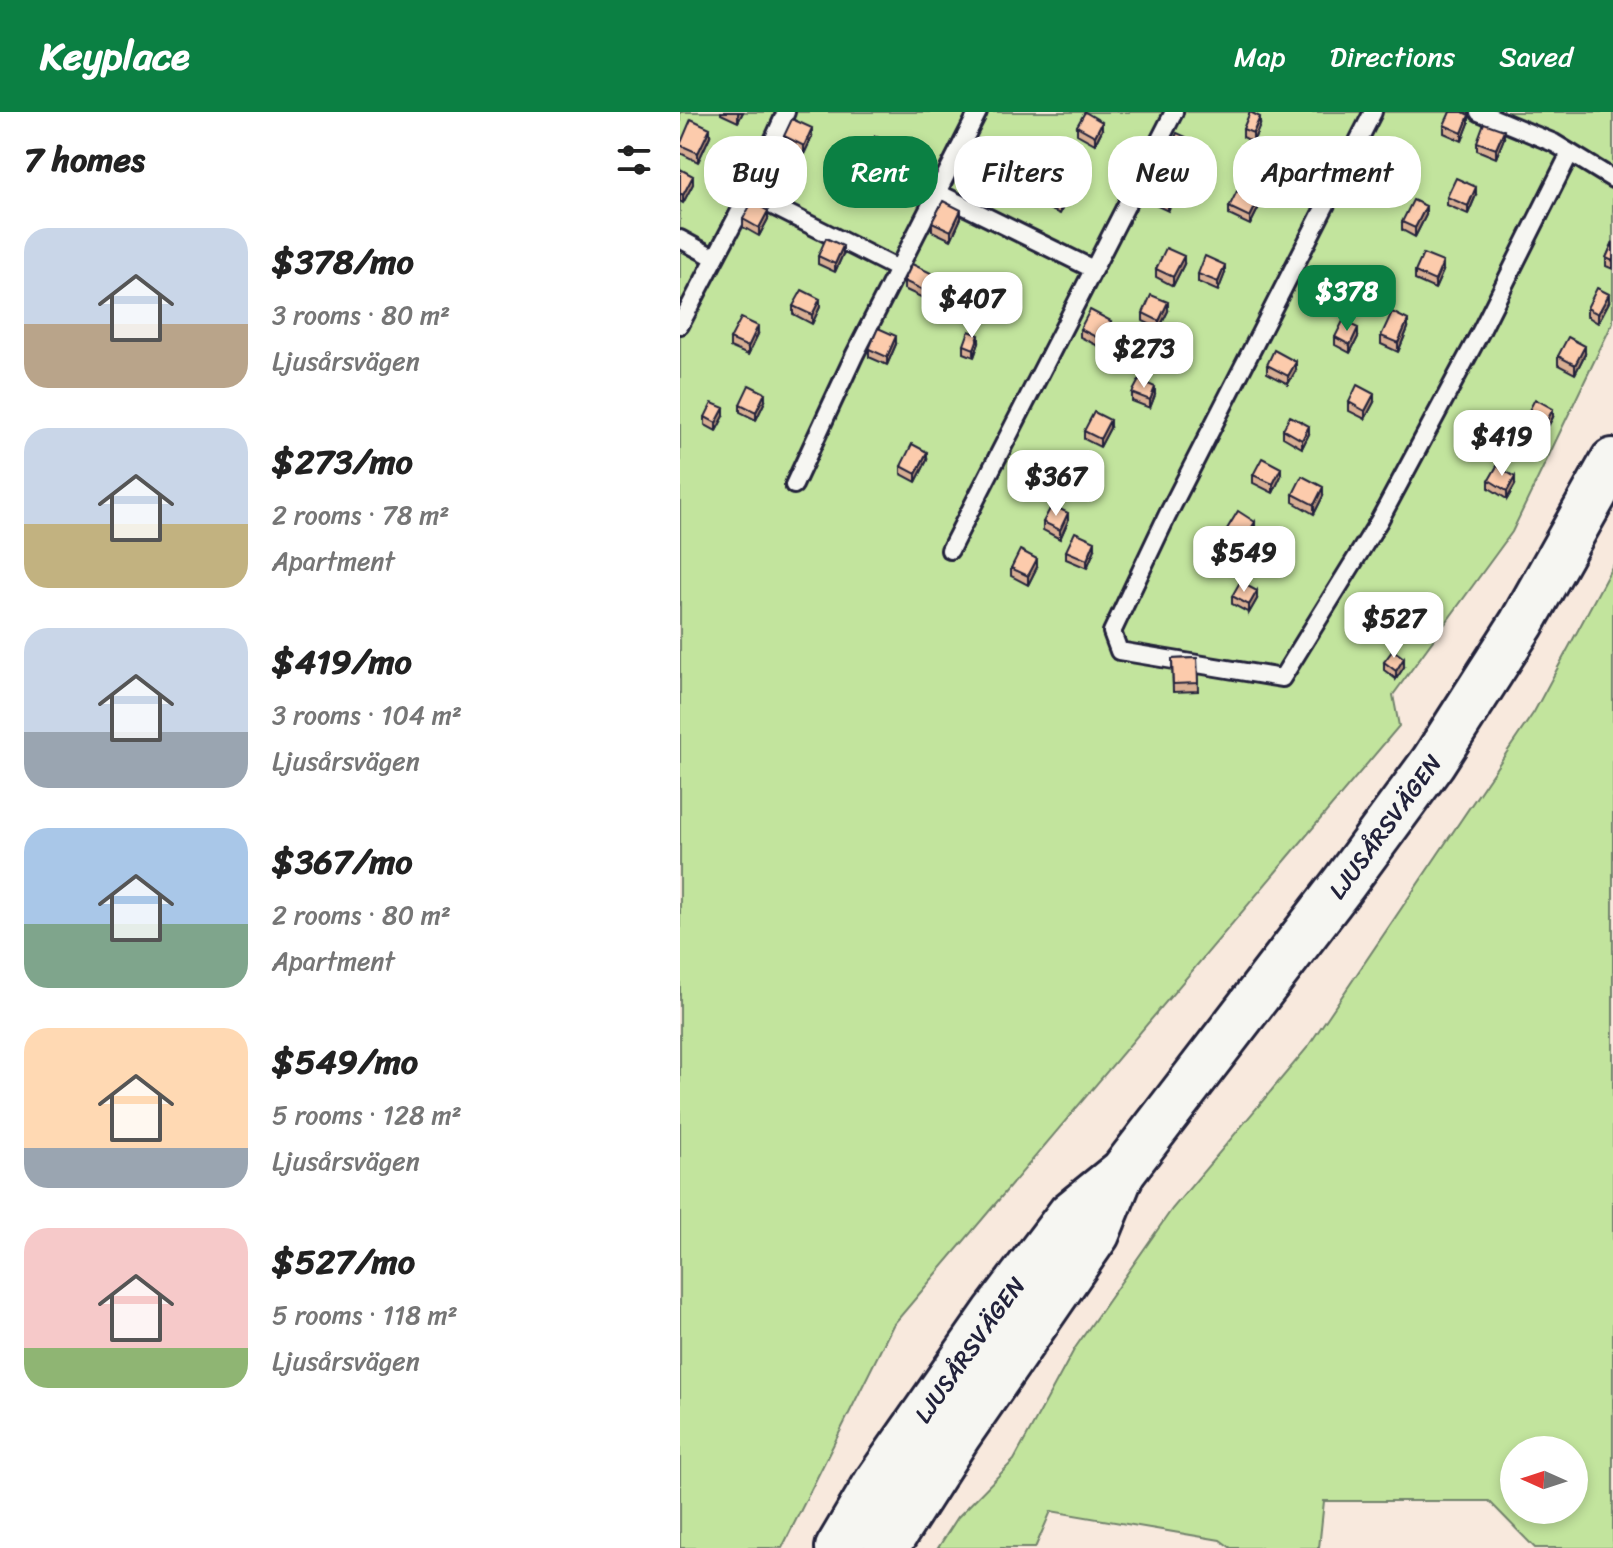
<!DOCTYPE html>
<html lang="en">
<head>
<meta charset="utf-8">
<style>
	:root { --surface:#fff; --page:#f2f2f2; --text:#222; --muted:#767676; --accent:#0b8043 }
	body { margin:0; font-family:Sriracha,sans-serif; background:var(--page); color:var(--text); height:100vh; display:flex; flex-direction:column; font-size:30px; white-space:nowrap }
	* { box-sizing:border-box; margin:0 }
	p { font-size:26px; color:var(--muted) }
	.icon { flex:none; width:44px; height:44px; fill:none; stroke:currentColor; stroke-width:2; stroke-linecap:round; stroke-linejoin:round }
	.map { position:relative; flex:1; overflow:hidden }
	.details { display:flex; flex-direction:column; background:var(--surface); width:680px }
	.details>* { flex:none }
	.guide { position:absolute; left:24px; top:24px; width:760px; height:72px; display:flex; gap:16px }
	.needle { width:52px; rotate:273deg }
	.tools { position:absolute; left:820px; top:1324px; display:grid; gap:16px }
	.tools a { display:grid; place-items:center; width:88px; height:88px; border-radius:50%; background:var(--surface); box-shadow:0 4px 12px #0003; font-size:40px }
	.price { position:absolute; translate:-50% -68px; padding:0 18px; border-radius:16px; background:#fff; color:#222; font-size:26px; line-height:52px; filter:drop-shadow(0 2px 4px #0008) }
	.price::after { content:''; position:absolute; left:50%; top:48px; width:24px; height:18px; margin-left:-12px; background:inherit; clip-path:polygon(0 0,100% 0,50% 100%) }
	.price.active { background:var(--accent); color:#fff }
	ul { padding:0; list-style:none }
	li { display:flex; align-items:center; gap:24px; height:200px; padding:0 24px }
	li span { display:grid; place-items:center; flex:none; width:224px; height:160px; border-radius:24px; color:#555 }
	li>.icon { margin-inline-start:auto }
	span .icon { width:96px; height:96px; fill:#fffc; stroke-width:1 }
	li b { font-size:34px }
	h2 { display:flex; justify-content:space-between; align-items:center; height:96px; padding:0 24px; font-size:34px }
	.pill { padding:0 28px; border-radius:32px; background:var(--surface); box-shadow:0 4px 12px #0003; font-size:28px; line-height:72px }
	.pill.active { background:var(--accent); color:#fff }
	header { display:flex; align-items:center; gap:48px; box-sizing:border-box; height:112px; padding:0 40px; background:var(--accent); color:#fff }
	header strong { font-size:38px }
	nav { display:flex; gap:44px; margin-inline-start:auto; font-size:28px }
	main { display:flex; flex:1; min-height:0 }
	.map>svg:first-child { display:block }
	.green { fill:#c2e49d; stroke:#72836c; stroke-width:2; fill-rule:evenodd }
	.lines { fill:none; stroke-linecap:round; stroke-linejoin:round }
	.service-casing { stroke:#22223b; stroke-width:22 }
	.secondary-casing { stroke:#22223b; stroke-width:50 }
	.service { stroke:#f6f6f2; stroke-width:16 }
	.secondary { stroke:#f6f6f2; stroke-width:44 }
	.wall { fill:#d9af94; stroke:#22223b; stroke-width:2 }
	.shaded-wall { fill:#b08e78; stroke:#22223b; stroke-width:2 }
	.building { fill:#fccbac; stroke:#22223b; stroke-width:2 }
	.labels { text-anchor:middle; dominant-baseline:central; stroke-width:6; stroke-linejoin:round; paint-order:stroke }
	.street-label { font-size:24px; fill:#22223b; stroke:#f6f6f2 }
</style>
</head>
<body>
<header>
<strong>Keyplace</strong>
<nav><a>Map</a><a>Directions</a><a>Saved</a></nav>
</header>
<main>
<section class="details">
<h2>7 homes<svg class="icon" aria-label="filters" viewBox="0 0 24 24"><path d="M4 7h16M4 17h16"/><circle cx="9" cy="7" r="2"/><circle cx="15" cy="17" r="2"/></svg></h2>
<ul>
<li><span style="background:linear-gradient(#c9d6e8 60%,#b9a48a 0)"><svg class="icon" aria-label="home" viewBox="0 0 24 24"><path d="M3 11l9-7 9 7M6 9v11h12V9"/></svg></span><div><b>$378/mo</b><p>3 rooms · 80 m²</p><p>Ljusårsvägen</p></div></li>
<li><span style="background:linear-gradient(#c9d6e8 60%,#c2b280 0)"><svg class="icon" aria-label="home" viewBox="0 0 24 24"><path d="M3 11l9-7 9 7M6 9v11h12V9"/></svg></span><div><b>$273/mo</b><p>2 rooms · 78 m²</p><p>Apartment</p></div></li>
<li><span style="background:linear-gradient(#c9d6e8 65%,#9aa5b1 0)"><svg class="icon" aria-label="home" viewBox="0 0 24 24"><path d="M3 11l9-7 9 7M6 9v11h12V9"/></svg></span><div><b>$419/mo</b><p>3 rooms · 104 m²</p><p>Ljusårsvägen</p></div></li>
<li><span style="background:linear-gradient(#a9c7e8 60%,#7fa58c 0)"><svg class="icon" aria-label="home" viewBox="0 0 24 24"><path d="M3 11l9-7 9 7M6 9v11h12V9"/></svg></span><div><b>$367/mo</b><p>2 rooms · 80 m²</p><p>Apartment</p></div></li>
<li><span style="background:linear-gradient(#ffd9b3 75%,#9aa5b1 0)"><svg class="icon" aria-label="home" viewBox="0 0 24 24"><path d="M3 11l9-7 9 7M6 9v11h12V9"/></svg></span><div><b>$549/mo</b><p>5 rooms · 128 m²</p><p>Ljusårsvägen</p></div></li>
<li><span style="background:linear-gradient(#f6c9c9 75%,#8fb573 0)"><svg class="icon" aria-label="home" viewBox="0 0 24 24"><path d="M3 11l9-7 9 7M6 9v11h12V9"/></svg></span><div><b>$527/mo</b><p>5 rooms · 118 m²</p><p>Ljusårsvägen</p></div></li>
</ul>
</section>
<div class="map">
<svg width="933" height="1436" viewBox="0 0 933 1436">
	<rect width="100%" height="100%" fill="#f8e9dd"/>
	<filter id="ink" filterUnits="userSpaceOnUse"><feTurbulence type="fractalNoise" baseFrequency=".0125" numOctaves="2"/><feDisplacementMap in="SourceGraphic" scale="16" xChannelSelector="R" yChannelSelector="G"/><feConvolveMatrix kernelMatrix="1 2 1 2 8 2 1 2 1" color-interpolation-filters="sRGB"/></filter>
	<g filter="url(#ink)">
		<path class="green" d="M0 0H933V210L832 420 713 583 719 614 213 1213 102 1436H0Z
			M933 453V1436H855L809 1389H644L639 1436H551L540 1428 371 1399 355 1436H258L278 1405 334 1348 395 1236 492 1097 627 936 854 600ZM834 1338H894V1398H834Z"/>
		<g class="lines">
			<g class="service-casing">
				<path id="service" d="M693 0 487 404 432 520 439 539 602 566 699 409 801 219 890 41
					M799 0 874 31 933 67
					M258 81 413 157
					M69 82 218 157
					M0 127 35 146
					M0 213 69 82 106 0
					M114 373 174 244 298 0
					M270 438 494 0"/>
			</g>
			<g class="secondary-casing">
				<g id="secondary">
					<path id="s1" d="M158 1436 197 1370 315 1201 390 1102 443 1059 664 771 753 650 842 511 933 349"/>
					<path d="M206 1436 279 1322 417 1122 441 1063"/>
				</g>
			</g>
			<use href="#service" class="service"/>
			<use href="#secondary" class="secondary"/>
		</g>
		<path class="wall" d="M41 0H63L58 10 41 2Z
			M789 11 782 29 764 21V13Z
			M580 13 573 30 563 25V17Z
			M397 14 422 18 415 32 397 22Z
			M30 24 18 50 0 41V31Z
			M104 24 132 25 124 42 104 32Z
			M824 26 816 46 797 38V30Z
			M492 32 506 34 502 45 492 41Z
			M188 37 207 39 200 52 188 45Z
			M315 44 306 62 286 53V45Z
			M0 57 13 72 3 91 0 89Z
			M467 80 495 84 488 99 467 89Z
			M796 83 788 102 767 93V85Z
			M360 85 386 87 380 102 360 93Z
			M549 95 578 97 570 113 549 103Z
			M746 103 735 125 722 118V110Z
			M281 106 271 128 252 119V110Z
			M63 107H88L79 124 63 115Z
			M933 130V157L926 154V146Z
			M163 142 155 160 138 152V144Z
			M504 152 493 174 476 165V157Z
			M763 159 755 177 735 168V160Z
			M545 161 538 179 518 170V162Z
			M709 168 698 189 683 181V172Z
			M224 169 253 170 245 187 224 177Z
			M308 184 329 185 322 199 308 192Z
			M929 190 918 211 907 204V196Z
			M113 194 140 195 132 212 113 202Z
			M488 199 479 217 463 209V201Z
			M728 216 718 240 701 232V224Z
			M400 217H431L422 236 400 225Z
			M78 222 68 243 50 235V227Z
			M655 225H678L670 241 655 233Z
			M299 231 294 245 284 241V233Z
			M216 232 207 253 189 245V237Z
			M905 242 895 262 878 253V244Z
			M587 253 616 258 608 272 587 261Z
			M452 281 475 283 470 296 452 289Z
			M85 289 76 308 60 300V292Z
			M669 290H694L685 307 669 299Z
			M44 304 36 319 25 313V305Z
			M873 305 863 324 845 314V306Z
			M430 316 420 335 404 327V319Z
			M603 317 629 322 622 336 603 325Z
			M247 348 236 370 221 362V354Z
			M573 363 601 364 593 381 573 371Z
			M809 368 835 373 827 387 809 376Z
			M613 382 643 384 634 402 613 390Z
			M388 409 380 427 363 418V410Z
			M547 417 575 418 564 436 547 425Z
			M415 437 407 456 386 447V439Z
			M588 439 613 441 605 457 588 448Z
			M357 455 348 473 331 464V456Z
			M552 484 577 487 569 501 552 492Z
			M676 508 694 513 688 523 676 516Z
			M517 546 518 579 493 580 492 547Z
			M704 550 724 555 716 567 704 558Z"/>
		<path class="shaded-wall" d="M59 0H63L58 10V2Z
			M789 3V11L782 29V21Z
			M580 5V13L573 30V21Z
			M422 10V18L415 32V24Z
			M30 16V24L18 50V41Z
			M132 16V25L124 42V34Z
			M824 18V26L816 46V37Z
			M506 25V34L502 45V37Z
			M207 30V39L200 52V44Z
			M315 35V44L306 62V54Z
			M13 64V72L3 91V83Z
			M796 75V83L788 102V94Z
			M495 76V84L488 99V91Z
			M386 79V87L380 102V94Z
			M578 89V97L570 113V105Z
			M746 94V103L735 125V116Z
			M281 98V106L271 128V119Z
			M88 99V107L79 124V116Z
			M163 134V142L155 160V152Z
			M504 144V152L493 174V165Z
			M763 150V159L755 177V169Z
			M545 153V161L538 179V170Z
			M709 160V168L698 189V181Z
			M253 162V170L245 187V179Z
			M329 177V185L322 199V191Z
			M929 182V190L918 211V202Z
			M140 187V195L132 212V203Z
			M488 190V199L479 217V209Z
			M728 208V216L718 240V231Z
			M431 209V217L422 236V228Z
			M78 214V222L68 243V235Z
			M678 216V225L670 241V233Z
			M299 223V231L294 245V237Z
			M216 224V232L207 253V245Z
			M905 234V242L895 262V253Z
			M616 250V258L608 272V264Z
			M475 275V283L470 296V288Z
			M85 281V289L76 308V300Z
			M694 282V290L685 307V299Z
			M44 296V304L36 319V311Z
			M873 297V305L863 324V316Z
			M430 308V316L420 335V327Z
			M629 314V322L622 336V328Z
			M247 340V348L236 370V362Z
			M601 356V364L593 381V372Z
			M835 365V373L827 387V379Z
			M643 375V384L634 402V393Z
			M388 401V409L380 427V418Z
			M575 410V418L564 436V428Z
			M415 429V437L407 456V448Z
			M613 433V441L605 457V449Z
			M357 447V455L348 473V464Z
			M577 479V487L569 501V493Z
			M694 505V513L688 523V515Z
			M724 546V555L716 567V559Z"/>
		<path class="building" d="M405 0 422 10 415 24 397 14Z
			M570 0 580 5 573 21 563 17Z
			M770 0H783L789 3 782 21 764 13Z
			M11 7 30 16 18 41 0 33Z
			M112 7 132 16 124 34 104 24Z
			M804 11 824 18 816 37 797 30Z
			M497 21 506 25 502 37 492 32Z
			M195 24 207 30 200 44 188 37Z
			M296 26 315 35 306 54 286 45Z
			M0 57 13 64 3 83 0 81Z
			M474 66 495 76 488 91 467 80Z
			M776 66 796 75 788 94 767 85Z
			M368 70 386 79 380 94 360 85Z
			M557 79 578 89 570 105 549 95Z
			M733 88 746 94 735 116 722 110Z
			M263 89 281 98 271 119 252 110Z
			M72 90 88 99 79 116 63 107Z
			M146 126 163 134 155 152 138 144Z
			M933 130V149L926 146Z
			M486 136 504 144 493 165 476 157Z
			M743 142 763 150 755 169 735 160Z
			M525 144 545 153 538 170 518 162Z
			M232 152 253 162 245 179 224 169Z
			M693 152 709 160 698 181 683 172Z
			M314 170 329 177 322 191 308 184Z
			M917 176 929 182 918 202 907 196Z
			M122 178 140 187 132 203 113 194Z
			M471 183 488 190 479 209 463 201Z
			M410 198 431 209 422 228 400 217Z
			M712 200 728 208 718 231 701 224Z
			M61 206 78 214 68 235 50 227Z
			M663 209 678 216 670 233 655 225Z
			M198 216 216 224 207 245 189 237Z
			M289 219 299 223 294 237 284 233Z
			M888 225 905 234 895 253 878 244Z
			M594 238 616 250 608 264 587 253Z
			M459 268 475 275 470 288 452 281Z
			M69 273 85 281 76 300 60 292Z
			M677 273 694 282 685 299 669 290Z
			M855 287 873 297 863 316 845 306Z
			M32 291 44 296 36 311 25 305Z
			M414 300 430 308 420 327 404 319Z
			M610 304 629 314 622 328 603 317Z
			M232 332 247 340 236 362 221 354Z
			M582 346 601 356 593 372 573 363Z
			M817 354 835 365 827 379 809 368Z
			M622 364 643 375 634 393 613 382Z
			M372 393 388 401 380 418 363 410Z
			M558 399 575 410 564 428 547 417Z
			M395 420 415 429 407 448 386 439Z
			M596 424 613 433 605 449 588 439Z
			M340 438 357 447 348 464 331 456Z
			M560 470 577 479 569 493 552 484Z
			M682 498 694 505 688 515 676 508Z
			M713 538 724 546 716 559 704 550Z
			M517 546 518 571 493 572 492 547Z"/>
	</g>
	<g class="labels">
		<g class="street-label">
			<text stroke="none"><textPath href="#s1" startOffset="908">LJUSÅRSVÄGEN</textPath></text>
			<text stroke="none"><textPath href="#s1" startOffset="238">LJUSÅRSVÄGEN</textPath></text>
		</g>
	</g>
</svg>
<div class="tools">
<a><svg class="needle" viewBox="-14 -14 28 28"><path d="M0-13l5 13h-10z" fill="#e53935"/><path d="M0 13l5-13h-10z" fill="#767676"/></svg></a>
</div>
<b class="price active" style="left:667px;top:221px">$378</b>
<b class="price" style="left:292px;top:228px">$407</b>
<b class="price" style="left:464px;top:278px">$273</b>
<b class="price" style="left:822px;top:366px">$419</b>
<b class="price" style="left:376px;top:406px">$367</b>
<b class="price" style="left:564px;top:482px">$549</b>
<b class="price" style="left:714px;top:548px">$527</b>
<div class="guide">
<a class="pill">Buy</a>
<a class="pill active">Rent</a>
<a class="pill">Filters</a>
<a class="pill">New</a>
<a class="pill">Apartment</a>
</div>
</div>
</main>
</body>
</html>
